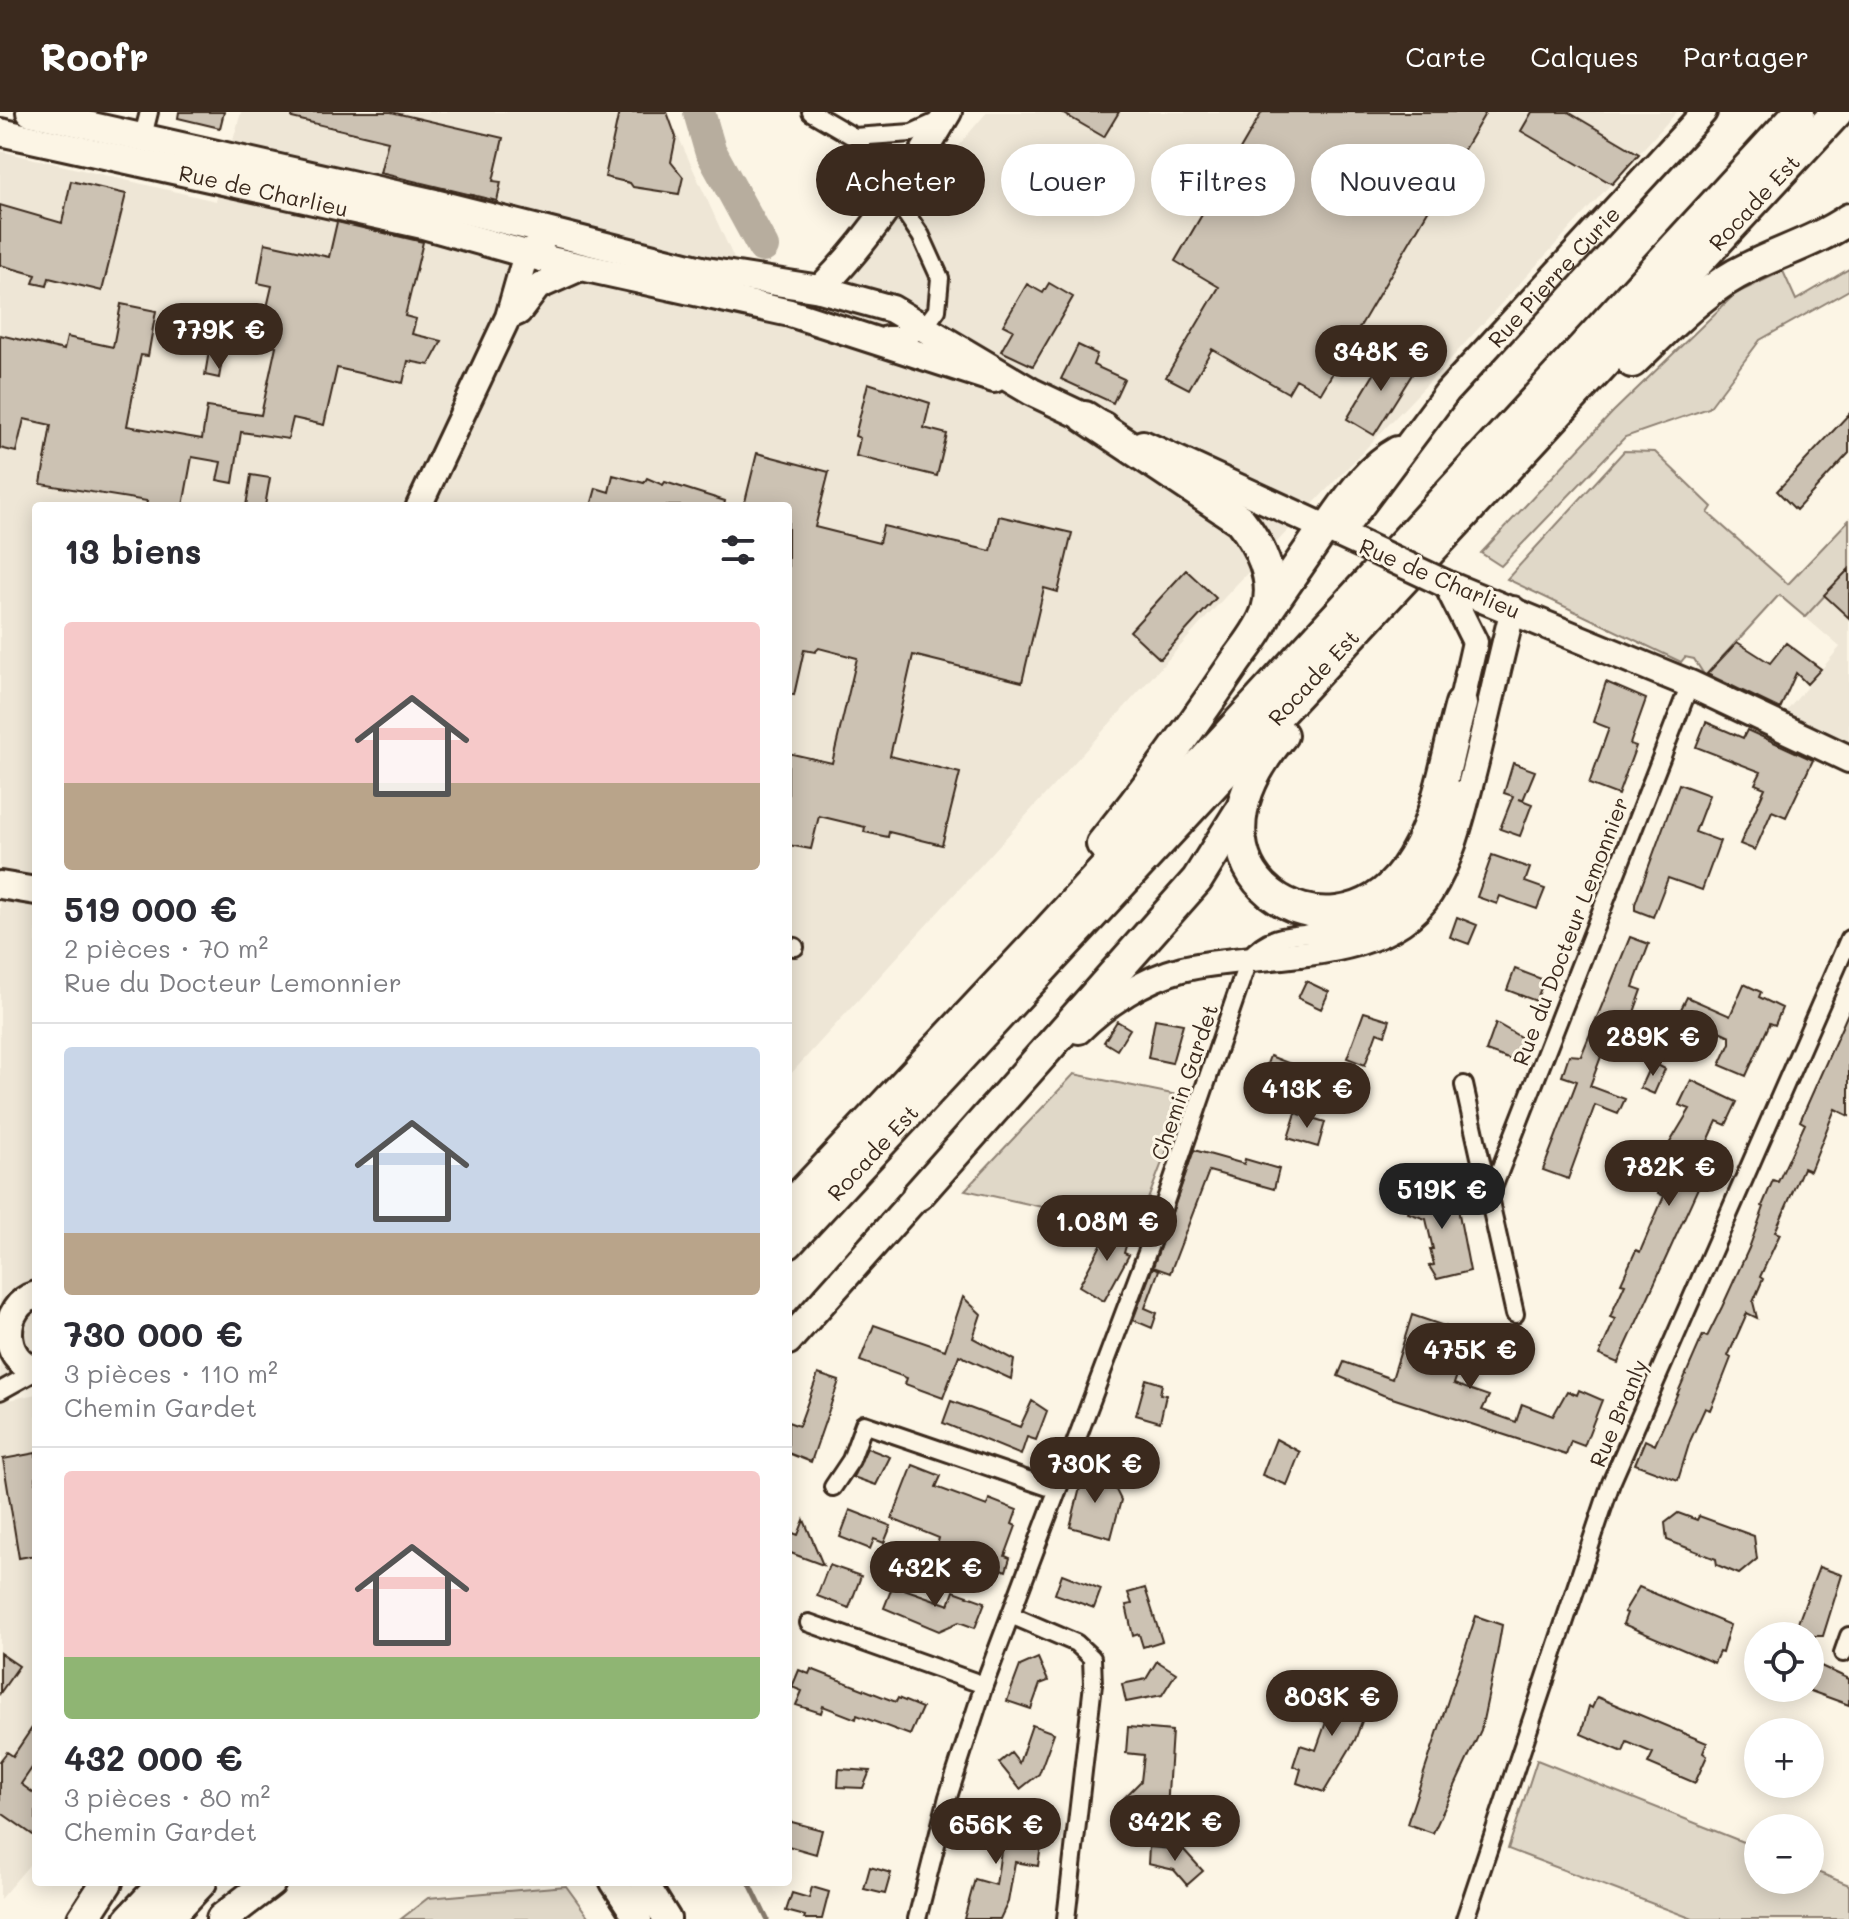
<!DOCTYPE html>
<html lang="fr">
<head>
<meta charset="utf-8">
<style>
	:root { --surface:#fff; --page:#f2f2f3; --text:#2b2b33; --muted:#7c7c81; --line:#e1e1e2; --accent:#3b2a1e }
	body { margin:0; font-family:Mali,sans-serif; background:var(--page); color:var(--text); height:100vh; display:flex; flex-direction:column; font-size:30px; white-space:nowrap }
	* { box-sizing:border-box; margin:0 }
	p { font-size:26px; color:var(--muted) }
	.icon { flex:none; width:44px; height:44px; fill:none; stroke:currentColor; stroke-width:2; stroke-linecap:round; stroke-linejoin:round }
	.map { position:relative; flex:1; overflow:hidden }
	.side { position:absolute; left:32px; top:390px; width:760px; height:1384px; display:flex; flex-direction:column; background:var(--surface); border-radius:8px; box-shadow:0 4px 20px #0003 }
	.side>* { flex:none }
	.banner { position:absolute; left:816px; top:32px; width:760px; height:72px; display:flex; gap:16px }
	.controls { position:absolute; left:1744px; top:1510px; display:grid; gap:16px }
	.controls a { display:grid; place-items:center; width:80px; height:80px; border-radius:50%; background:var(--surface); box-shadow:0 4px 20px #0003; font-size:40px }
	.price { position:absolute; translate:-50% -68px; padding:0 18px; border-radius:28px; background:var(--accent); color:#fff; font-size:26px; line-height:52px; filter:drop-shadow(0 2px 4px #0008) }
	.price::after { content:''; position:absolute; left:50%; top:48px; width:24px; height:18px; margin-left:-12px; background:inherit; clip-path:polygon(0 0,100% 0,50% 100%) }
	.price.on { background:#222; color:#fff }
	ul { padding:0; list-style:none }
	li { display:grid; align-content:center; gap:16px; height:424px; padding:0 32px }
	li+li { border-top:2px solid var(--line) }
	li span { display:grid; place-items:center; height:248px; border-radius:8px; color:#555 }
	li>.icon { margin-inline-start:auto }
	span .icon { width:144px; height:144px; fill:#fffc; stroke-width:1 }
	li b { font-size:34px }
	h2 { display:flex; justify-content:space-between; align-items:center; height:96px; padding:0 32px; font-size:34px }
	.chip { padding:0 28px; border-radius:36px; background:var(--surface); box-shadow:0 4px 20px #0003; font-size:28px; line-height:72px }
	.chip.on { background:var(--accent); color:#fff }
	header { display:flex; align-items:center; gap:48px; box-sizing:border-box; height:112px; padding:0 40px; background:var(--accent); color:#fff }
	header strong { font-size:38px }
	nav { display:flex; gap:44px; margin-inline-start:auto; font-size:28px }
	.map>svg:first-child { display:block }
	.built { fill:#eee6d6 }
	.green { fill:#e0d8c8; stroke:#8e8173; stroke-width:2 }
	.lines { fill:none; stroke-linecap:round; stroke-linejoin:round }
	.stream { stroke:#85796b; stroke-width:5 }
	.river { stroke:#b7ad9e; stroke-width:32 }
	.building { fill:#ccc2b3; stroke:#3b2a1e; stroke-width:2 }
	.street-casing { stroke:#3b2a1e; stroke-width:22 }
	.secondary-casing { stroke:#3b2a1e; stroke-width:30 }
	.primary-casing { stroke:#3b2a1e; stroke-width:32 }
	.highway-casing { stroke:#3b2a1e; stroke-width:36 }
	.street { stroke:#fcf5e5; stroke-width:16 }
	.secondary { stroke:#fcf5e5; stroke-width:24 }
	.primary { stroke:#fcf5e5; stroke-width:26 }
	.highway { stroke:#fcf5e5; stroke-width:30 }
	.primary-bridge-casing { stroke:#3b2a1e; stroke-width:32; stroke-linecap:butt }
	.primary-bridge { stroke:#fcf5e5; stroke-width:26 }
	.labels { text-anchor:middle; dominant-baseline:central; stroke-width:6; stroke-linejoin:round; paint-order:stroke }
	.street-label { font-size:22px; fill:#3b2a1e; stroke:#fcf5e5 }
</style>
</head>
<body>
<header>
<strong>Roofr</strong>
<nav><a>Carte</a><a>Calques</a><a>Partager</a></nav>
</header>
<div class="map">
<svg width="1849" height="1807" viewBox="0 0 1849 1807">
	<rect width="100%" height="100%" fill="#fcf5e5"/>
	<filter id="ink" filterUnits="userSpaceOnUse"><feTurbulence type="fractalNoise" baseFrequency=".0125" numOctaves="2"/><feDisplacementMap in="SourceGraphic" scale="16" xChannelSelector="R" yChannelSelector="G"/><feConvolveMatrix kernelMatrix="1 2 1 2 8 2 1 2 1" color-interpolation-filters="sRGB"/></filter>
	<g filter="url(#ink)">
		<path class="built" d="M241 0H667L736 151 842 170 987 0H1677L1433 266 1235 474 788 965V394H36V1266L8 1288 36 1282V1745L0 1787V39L216 89Z
			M1849 457V630L1786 600 1840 535 1805 505Z"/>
		<path class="green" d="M1849 157V178L1760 228 1709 296 1625 325 1501 454 1481 441 1613 300 1735 182 1783 159 1796 188Z
			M1624 339 1655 340 1712 395 1708 401 1788 472 1849 408V457L1805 505 1779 483 1705 564 1694 547 1685 545 1681 550 1507 467Z
			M1074 962 1187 985 1137 1116 965 1078Z
			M1537 1648 1758 1736V1768H1810V1757L1849 1773V1807H1693L1508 1737Z
			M566 1774 590 1807H401L428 1786Z"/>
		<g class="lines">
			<path class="stream" d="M749 1770 767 1807"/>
			<path class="river" d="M699 0 710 38 763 135"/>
		</g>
		<path class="building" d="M179 0H224L220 16 178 6Z
			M293 0H391L503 26 493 69 501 70 497 89 380 61 388 29 292 6Z
			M619 0H667L676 25 671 50 683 65 679 82 633 75 630 71 605 65Z
			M1061 0H1119L1104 25Z
			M1262 0H1486L1321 281 1296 267 1288 281 1212 237 1189 277 1166 265 1219 175 1175 149Z
			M1532 0H1568L1639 42 1612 72 1521 19Z
			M71 69 126 82 102 179 49 166 47 174 33 171 36 163 0 153V93L62 111Z
			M337 110 423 130 405 204 416 207 412 222 442 229 429 253 408 249 403 271 337 256 324 313 293 306 288 327 241 320 233 371 217 368 221 350 192 345 183 394H146L147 389 41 372 51 313 24 307 16 340 0 336V223L64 238 67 225 113 235 121 192 156 199 148 244 141 243 138 256 127 314 202 327 207 295 261 303 276 234 259 230 272 174 258 171 265 131 329 145Z
			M1049 171 1073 185 1033 254 1001 239 1013 218 1003 213 1027 172 1043 181Z
			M211 227 225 230 219 266 205 263Z
			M1078 233 1097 242 1093 253 1124 267 1113 291 1061 267Z
			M1388 239 1416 256 1374 323 1347 307Z
			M868 271 930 291 924 316 947 322 937 364 856 344 860 326 855 324Z
			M1849 302V341L1796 398 1777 379Z
			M757 341 829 360 815 415 879 431 883 414 991 439 999 404 1072 421 1058 480 1044 476 1022 570 913 543 890 644 960 661 942 733 889 720 888 725 864 720 865 715 819 704 811 737 788 733V641L832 651 857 546 819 536 815 540 804 538 794 583 788 582V394H744Z
			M251 363 270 366 265 394H246Z
			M613 363 644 371 647 366 663 373 665 370 725 389 724 394H591L596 376 609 380Z
			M1849 457V506L1824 483Z
			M1186 458 1216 486 1160 547 1130 519Z
			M1737 530 1770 551 1786 531 1821 557 1807 572 1796 561 1780 597 1707 562Z
			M1606 570 1646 587 1630 632 1636 634 1618 683 1589 672 1609 616 1593 610Z
			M1706 610 1743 626 1747 618 1813 648 1786 705 1772 699 1755 738 1740 732 1765 676 1755 672 1761 660 1696 635Z
			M1513 651 1535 659 1523 688 1519 687 1532 692 1520 724 1500 717 1513 684 1504 681Z
			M1679 672 1709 683 1695 720 1720 729 1702 778 1668 766 1653 805 1635 798V792Z
			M1492 743 1530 756 1525 770 1545 777 1537 797 1500 784 1497 792 1477 785Z
			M1457 805 1477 813 1469 832 1450 825Z
			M1630 825 1649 832 1633 875 1642 878 1620 939 1605 934 1590 974 1625 987 1618 1002 1595 993 1568 1067 1543 1058 1577 969 1562 964 1569 943 1581 944Z
			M1515 857 1544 868 1536 889 1507 878Z
			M1306 869 1329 880 1321 897 1298 886Z
			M1744 872 1761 880 1759 885 1782 896 1775 913 1770 911 1746 964 1720 953 1730 931V924L1679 901 1687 885 1730 904Z
			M1849 899V1004L1835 997 1810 1059 1803 1056 1775 1120 1780 1122 1760 1165 1763 1167 1753 1190 1757 1206 1747 1201 1728 1244 1731 1246 1720 1274 1710 1298 1705 1296 1690 1329 1678 1368 1635 1352 1645 1328 1655 1333 1703 1223 1707 1225 1722 1195 1749 1136 1764 1095 1762 1094 1773 1068 1778 1070 1805 1012 1800 1009Z
			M1364 900 1390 908 1385 923 1377 920 1365 953 1347 946Z
			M1155 907 1183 912 1172 951 1148 946Z
			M1117 909 1130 917 1117 938 1104 930Z
			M1496 911 1522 926 1514 949 1486 939Z
			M1270 944 1296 954 1286 978 1261 968Z
			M1652 950 1665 957 1654 982 1640 976Z
			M1691 968 1737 990 1726 1013 1717 1009 1704 1038 1725 1052 1707 1056 1618 1251 1599 1243 1615 1207 1610 1205 1625 1172 1621 1171 1636 1138 1640 1140 1664 1084 1658 1081 1676 1041 1666 1037 1690 997 1679 993Z
			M1296 1001 1325 1010 1318 1035 1288 1026Z
			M1194 1038 1244 1052 1245 1047 1279 1057 1274 1077 1209 1059 1170 1161 1153 1155Z
			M1424 1074 1449 1083 1455 1081 1470 1159 1437 1167 1429 1154 1434 1153 1430 1137H1433L1426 1107 1408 1101 1417 1077Z
			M1116 1113 1131 1116 1124 1141 1129 1143 1104 1189 1079 1174 1101 1133 1103 1118 1114 1121Z
			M1153 1155 1159 1158 1145 1196 1157 1201 1152 1216 1133 1208Z
			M963 1185 981 1202 973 1226 1014 1248 1011 1267 959 1243 943 1286 905 1272 907 1266 860 1249 874 1213 945 1238Z
			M1412 1203 1471 1223 1454 1272 1489 1284 1482 1298 1516 1310 1522 1292 1553 1304 1567 1279 1577 1283 1579 1278 1602 1288 1584 1334 1571 1329 1566 1343 1383 1283 1338 1264 1344 1250 1392 1267Z
			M818 1262 839 1269 811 1350 788 1341V1310L799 1314Z
			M1146 1267 1162 1272 1160 1282 1166 1283 1160 1310 1136 1303Z
			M951 1289 1020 1315 1032 1289 1047 1299 1036 1328 1027 1325 1021 1343 943 1311Z
			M1276 1327 1300 1340 1287 1373 1262 1363Z
			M867 1336 890 1345 876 1373 853 1365Z
			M36 1341V1443L19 1446 3 1347Z
			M913 1353 941 1364 936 1375 987 1394 989 1387 1017 1398 1012 1412 1016 1414 1005 1444 1010 1446 1006 1459 937 1433 939 1426 892 1407Z
			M1078 1355 1084 1357 1082 1371 1084 1361 1111 1368 1121 1388 1111 1426 1070 1415 1081 1372 1072 1370Z
			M850 1398 891 1414 884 1431 874 1427 870 1437 840 1425Z
			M1678 1401 1697 1408 1699 1404 1754 1424 1757 1447 1739 1462 1717 1453 1716 1447 1667 1428 1665 1411Z
			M804 1408 823 1453 788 1440V1419L798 1423Z
			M829 1453 861 1464 849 1496 817 1484Z
			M1819 1455 1842 1463 1823 1524H1793Z
			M1062 1462 1101 1477 1094 1496 1055 1482Z
			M893 1473 949 1493 954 1479 985 1490 975 1516 959 1510 939 1519 884 1496Z
			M1639 1475 1730 1513 1722 1541 1719 1540 1714 1551 1623 1512 1627 1501 1624 1500Z
			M1145 1476 1162 1529 1143 1535 1139 1522 1133 1524 1126 1493 1132 1492 1128 1481Z
			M1476 1504 1502 1513 1497 1542 1481 1618 1433 1721 1407 1712Z
			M0 1541 19 1554 0 1581Z
			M1038 1546 1048 1569 1040 1572 1031 1597 1007 1589 1020 1554Z
			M1157 1549 1176 1561 1162 1583 1126 1590 1122 1572 1146 1567Z
			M1810 1549 1849 1567V1593L1805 1577 1810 1576Z
			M811 1557 896 1590 898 1586 922 1596 910 1623 857 1603 856 1607 823 1594 821 1601 796 1593 802 1579 792 1575 799 1558 809 1562Z
			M1336 1574 1371 1585 1355 1628 1324 1680 1297 1671 1301 1657 1293 1654 1300 1633 1316 1638 1326 1610 1317 1607 1324 1586 1332 1588Z
			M1597 1585 1707 1631 1703 1641 1707 1644 1695 1671 1648 1651 1653 1641 1627 1630 1623 1640 1581 1622 1589 1594 1592 1596Z
			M36 1610V1650L21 1672 36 1683V1725L0 1700V1649L7 1640 13 1644Z
			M1032 1613 1054 1621 1039 1662 1020 1677 999 1651 1011 1641 1019 1651Z
			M1128 1615 1172 1619 1167 1698 1152 1697 1153 1692 1128 1713 1114 1696 1141 1669 1144 1643 1126 1641Z
			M839 1657 870 1659 863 1676 838 1675Z
			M957 1694 1041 1734 1038 1754 1015 1750 1008 1790 1000 1807H964L975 1767 996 1773 1003 1725 952 1715Z
			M788 1709 822 1718 816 1742 788 1734Z
			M1149 1735 1184 1738 1203 1759 1187 1773 1174 1758 1148 1752Z
			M870 1755 891 1761 885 1782 864 1777Z
			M812 1775 829 1780 822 1807H804L805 1804 786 1799 792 1781 809 1786Z"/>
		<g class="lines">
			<g class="street-casing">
				<path id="street" d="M811 0 854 25 921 124 940 166 937 198 925 214 912 223H886
					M143 24 149 0
					M854 25 912 21 943 7
					M788 834 795 835
					M1464 973 1515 1202
					M1491 1081 1690 572
					M0 1279 36 1259
					M833 1375 851 1348 864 1312 1057 1378
					M1013 1504 1076 1531 1092 1546 1093 1572 1066 1807
					M809 1511 984 1573
					M1843 1541 1849 1524
					M917 1807 948 1685 984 1573 1154 1122 1249 846C1267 823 1288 823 1315 821 1412 813 1434 762 1455 677
					M1465 1807 1611 1371 1849 827"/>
			</g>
			<g class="secondary-casing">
				<g id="secondary">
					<path d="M510 204 519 200 538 175 583 155"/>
					<path d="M419 394 508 205 526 142 541 133"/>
					<path d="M1325 415C1345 387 1366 354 1397 337"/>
					<path id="s1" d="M1340 423 1447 280 1704 0"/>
					<path d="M1446 472 1475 530 1461 592"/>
					<path d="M1079 919C1107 891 1144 867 1182 857 1256 838 1385 855 1430 782 1451 748 1460 712 1470 674 1485 616 1498 556 1513 497"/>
				</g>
			</g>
			<g class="primary-casing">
				<g id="primary">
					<path d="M30 0 435 91 706 159 820 177 892 197 1032 280 1104 314"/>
					<path id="s2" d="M0 20 423 113 541 146 790 201 994 267"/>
					<path d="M820 177C872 125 911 63 948 0"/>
					<path d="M1143 332 1365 434"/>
					<path d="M1446 472 1690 572 1849 647"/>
					<path d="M0 773 36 779"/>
					<path d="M36 1183C0 1193 0 1250 36 1257"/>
					<path d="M788 1229 918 1083"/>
					<path d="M614 1770 638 1807"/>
					<path d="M644 1770 667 1807"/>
				</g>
			</g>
			<g class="highway-casing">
				<g id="highway">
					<path d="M1632 250C1667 217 1703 177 1748 156 1782 139 1817 129 1849 107"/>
					<path d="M1085 305 1240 408C1259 432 1277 466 1267 498 1262 517 1243 538 1232 555 1191 616 1148 675 1102 732"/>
					<path d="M1267 499 1325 415"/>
					<path d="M1282 623C1162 764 1331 860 1405 758 1438 713 1446 645 1461 592"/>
					<path d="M918 1083 1197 768 1239 701"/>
					<path d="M788 1096 1042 825 1799 0"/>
					<path id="s3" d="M788 1131 1837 0"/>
					<path d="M83 1807 107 1770"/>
					<path d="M130 1807 165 1770"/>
					<path d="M166 1807 201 1770"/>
					<path d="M222 1807 270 1770"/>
				</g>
			</g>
			<use href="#street" class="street"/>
			<use href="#secondary" class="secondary"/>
			<use href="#primary" class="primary"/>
			<use href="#highway" class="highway"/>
			<g class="primary-bridge-casing">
				<path id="primary-bridge" d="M1365 434 1446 472"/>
			</g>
			<use href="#primary-bridge" class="primary-bridge"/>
		</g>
	</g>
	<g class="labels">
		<g class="street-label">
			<text stroke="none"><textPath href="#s2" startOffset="270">Rue de Charlieu</textPath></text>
			<text stroke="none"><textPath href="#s3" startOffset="1420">Rocade Est</textPath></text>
			<text stroke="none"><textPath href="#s1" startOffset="336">Rue Pierre Curie</textPath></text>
			<text transform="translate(1440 466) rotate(23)">Rue de Charlieu</text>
			<text stroke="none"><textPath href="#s3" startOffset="772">Rocade Est</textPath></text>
			<text transform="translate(1570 819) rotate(-69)">Rue du Docteur Lemonnier</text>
			<text transform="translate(1184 970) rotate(-71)">Chemin Gardet</text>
			<text stroke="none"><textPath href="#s3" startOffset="124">Rocade Est</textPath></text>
			<text transform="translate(1618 1301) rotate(-67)">Rue Branly</text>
		</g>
	</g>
</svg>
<div class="controls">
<a><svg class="icon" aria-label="locate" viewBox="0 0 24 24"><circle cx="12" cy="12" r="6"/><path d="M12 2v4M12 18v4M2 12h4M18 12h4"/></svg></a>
<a>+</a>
<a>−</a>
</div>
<b class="price" style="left:219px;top:259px">779K €</b>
<b class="price" style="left:1381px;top:281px">348K €</b>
<b class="price" style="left:1653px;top:966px">289K €</b>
<b class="price" style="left:1307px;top:1018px">413K €</b>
<b class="price" style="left:1669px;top:1096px">782K €</b>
<b class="price on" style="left:1442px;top:1119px">519K €</b>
<b class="price" style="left:1107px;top:1151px">1.08M €</b>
<b class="price" style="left:1470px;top:1279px">475K €</b>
<b class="price" style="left:1095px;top:1393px">730K €</b>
<b class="price" style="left:935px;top:1497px">432K €</b>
<b class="price" style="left:1332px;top:1626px">803K €</b>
<b class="price" style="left:1175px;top:1751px">342K €</b>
<b class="price" style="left:996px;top:1754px">656K €</b>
<div class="banner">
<a class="chip on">Acheter</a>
<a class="chip">Louer</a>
<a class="chip">Filtres</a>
<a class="chip">Nouveau</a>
</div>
<section class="side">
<h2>13 biens<svg class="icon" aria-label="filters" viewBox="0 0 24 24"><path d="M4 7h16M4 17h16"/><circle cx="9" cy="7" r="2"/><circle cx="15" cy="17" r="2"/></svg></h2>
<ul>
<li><span style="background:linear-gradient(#f6c9c9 65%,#b9a48a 0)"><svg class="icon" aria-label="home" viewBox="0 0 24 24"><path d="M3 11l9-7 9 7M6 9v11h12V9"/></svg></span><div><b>519 000 €</b><p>2 pièces · 70 m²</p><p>Rue du Docteur Lemonnier</p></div></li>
<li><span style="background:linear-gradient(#c9d6e8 75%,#b9a48a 0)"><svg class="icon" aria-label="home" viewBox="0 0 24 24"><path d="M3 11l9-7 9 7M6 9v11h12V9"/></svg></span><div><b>730 000 €</b><p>3 pièces · 110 m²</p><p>Chemin Gardet</p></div></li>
<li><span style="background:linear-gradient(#f6c9c9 75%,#8fb573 0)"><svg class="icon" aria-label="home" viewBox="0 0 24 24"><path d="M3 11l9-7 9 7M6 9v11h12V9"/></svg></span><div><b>432 000 €</b><p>3 pièces · 80 m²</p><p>Chemin Gardet</p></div></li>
</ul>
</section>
</div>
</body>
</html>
